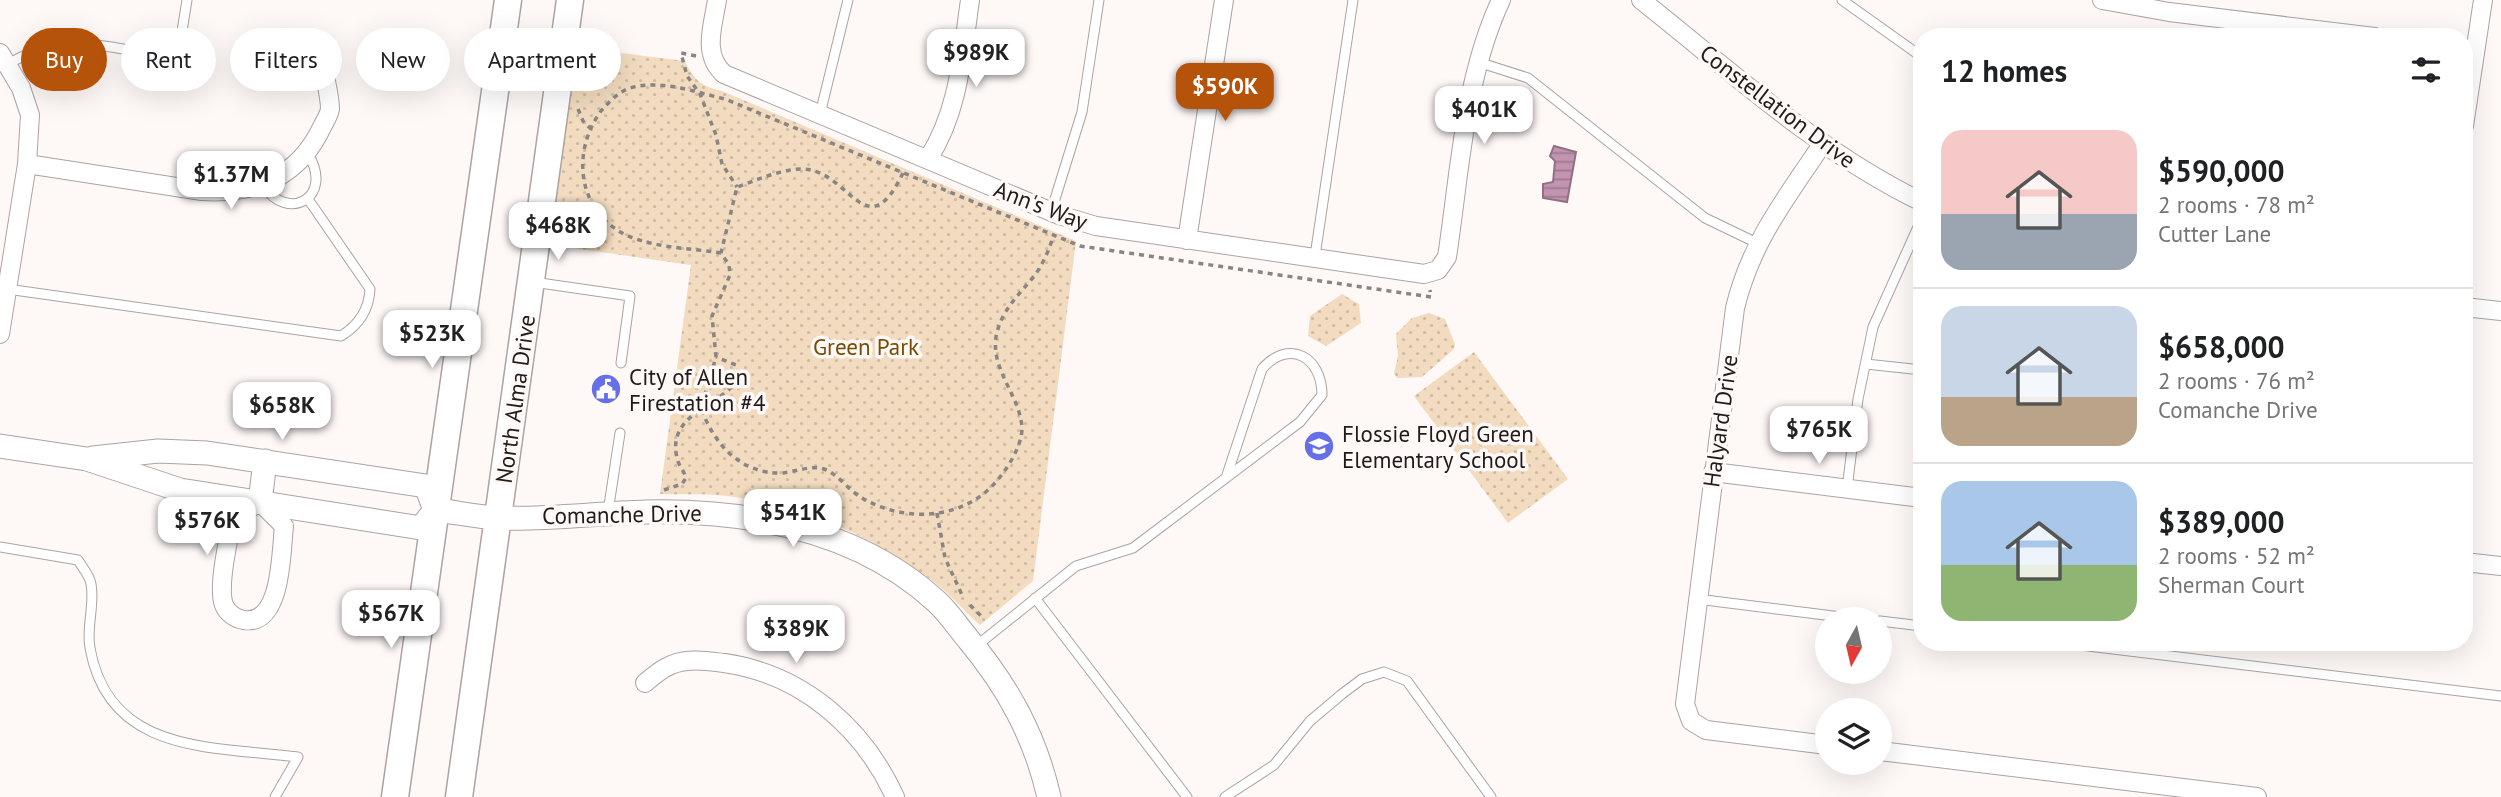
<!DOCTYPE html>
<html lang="en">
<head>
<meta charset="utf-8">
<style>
	:root { --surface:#fff; --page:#f6f6f6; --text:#202124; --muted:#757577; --line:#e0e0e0; --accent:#b45309 }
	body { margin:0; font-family:"PT Sans",sans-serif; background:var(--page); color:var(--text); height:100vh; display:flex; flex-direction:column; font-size:26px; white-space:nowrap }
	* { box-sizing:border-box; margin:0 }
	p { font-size:23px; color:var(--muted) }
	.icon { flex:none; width:38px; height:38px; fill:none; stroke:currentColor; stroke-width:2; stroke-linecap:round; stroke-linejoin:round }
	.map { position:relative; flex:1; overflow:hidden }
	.panel { position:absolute; left:1913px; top:28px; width:560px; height:623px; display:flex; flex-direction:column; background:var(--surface); border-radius:28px; box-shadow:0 7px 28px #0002 }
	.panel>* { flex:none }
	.banner { position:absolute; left:21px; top:28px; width:665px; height:63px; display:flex; gap:14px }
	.needle { width:46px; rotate:188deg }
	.buttons { position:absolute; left:1815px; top:607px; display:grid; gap:14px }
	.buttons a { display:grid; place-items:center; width:77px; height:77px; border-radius:50%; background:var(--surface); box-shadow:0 7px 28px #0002; font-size:35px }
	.price { position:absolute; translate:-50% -60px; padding:0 16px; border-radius:14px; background:#fff; color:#222; font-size:23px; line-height:46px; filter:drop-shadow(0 2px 4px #0008) }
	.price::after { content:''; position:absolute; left:50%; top:42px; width:21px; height:16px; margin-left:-10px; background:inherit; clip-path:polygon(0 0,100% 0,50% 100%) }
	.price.on { background:var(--accent); color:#fff }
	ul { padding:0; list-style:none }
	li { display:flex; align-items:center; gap:21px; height:175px; padding:0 28px }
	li+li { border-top:2px solid var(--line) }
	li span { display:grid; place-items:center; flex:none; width:196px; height:140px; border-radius:21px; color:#555 }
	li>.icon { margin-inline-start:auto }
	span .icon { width:84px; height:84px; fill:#fffc; stroke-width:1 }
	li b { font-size:30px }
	h2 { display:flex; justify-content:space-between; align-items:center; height:84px; padding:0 28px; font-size:30px }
	.tag { padding:0 24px; border-radius:32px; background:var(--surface); box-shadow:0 7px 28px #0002; font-size:24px; line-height:63px }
	.tag.on { background:var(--accent); color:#fff }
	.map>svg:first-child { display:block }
	.park { fill:url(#park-dots) }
	.water { fill:url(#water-rules); stroke:#927083; stroke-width:2 }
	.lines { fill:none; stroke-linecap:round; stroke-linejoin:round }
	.service-casing { stroke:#aca3a2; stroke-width:11 }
	.minor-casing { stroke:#aca3a2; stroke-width:20 }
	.tertiary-casing { stroke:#aca3a2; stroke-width:25 }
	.secondary-casing { stroke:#aca3a2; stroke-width:29 }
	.path { stroke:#898584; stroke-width:3.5; stroke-dasharray:5 5; stroke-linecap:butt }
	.service { stroke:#fff; stroke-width:9 }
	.minor { stroke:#fff; stroke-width:18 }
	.tertiary { stroke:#fff; stroke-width:23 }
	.secondary { stroke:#fff; stroke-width:26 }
	.labels { text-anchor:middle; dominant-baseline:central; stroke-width:7; stroke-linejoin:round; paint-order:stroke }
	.street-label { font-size:23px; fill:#1f1c1b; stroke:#fef8f7 }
	.park-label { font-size:23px; fill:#774c00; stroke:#fef8f7 }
	.poi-label { font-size:23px; fill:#1f1c1b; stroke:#fef8f7; text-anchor:start }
</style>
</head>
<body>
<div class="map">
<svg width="2501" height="797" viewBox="0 0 2501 797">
	<defs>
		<pattern id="park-dots" width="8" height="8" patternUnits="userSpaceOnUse" patternTransform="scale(1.75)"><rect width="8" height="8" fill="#f2dbbf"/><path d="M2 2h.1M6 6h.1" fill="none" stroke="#cfbba4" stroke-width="1.8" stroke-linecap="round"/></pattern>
		<pattern id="water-rules" width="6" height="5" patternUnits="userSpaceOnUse" patternTransform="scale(1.75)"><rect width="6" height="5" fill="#c394af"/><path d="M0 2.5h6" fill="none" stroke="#9e788e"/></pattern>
	</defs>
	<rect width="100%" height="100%" fill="#fef8f7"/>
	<path class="park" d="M572 47 685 61C693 79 702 87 722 91L1076 241 1033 581 980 625C965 612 949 593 934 582 874 538 809 507 735 497 711 493 685 495 660 494L691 265 545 244Z
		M1342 294 1359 304 1361 323 1326 346 1308 336 1310 316Z
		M1429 313 1445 319 1455 344 1454 349 1422 377 1397 378 1394 373 1398 356 1396 334 1412 318Z
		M1474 352 1568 479 1508 523 1414 396Z"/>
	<path class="water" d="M1554 146 1576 152 1567 202 1543 198V184L1553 182 1555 161 1550 156Z"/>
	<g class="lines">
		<g class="service-casing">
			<path id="service" d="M1842 0 1922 57
				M1478 62 1528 78 1705 218 1757 243
				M8 64C28 53 47 44 70 43 104 42 135 56 169 50L182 31 187 0
				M820 114 848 0
				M263 185C287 223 335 198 308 154
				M1051 212 1082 112 1099 0
				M1315 256 1353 0
				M533 282 630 296 621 363
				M7 289 341 336C359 325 369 310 370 289L308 199
				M1866 364 1922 370
				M1847 489 1858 399 1873 327 1922 218
				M608 512 620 433
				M0 547 78 560C82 567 90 576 91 584 95 605 86 627 90 648 109 755 213 746 298 757L275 797
				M1035 598 1187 797
				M1697 599 1865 620
				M1880 621 1922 626
				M2055 642 2501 696
				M975 647 1076 566 1133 548 1300 422 1322 395C1322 357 1289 338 1262 369L1226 478
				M1225 797 1274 765 1310 721 1342 694 1362 679 1384 672 1407 681 1491 797"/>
		</g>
		<g class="minor-casing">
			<path id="minor" d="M717 0C713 26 702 54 724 74L1059 215 1096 226 1424 274 1438 270 1447 257C1460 172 1464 79 1501 0
				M1641 0C1731 71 1818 152 1922 202
				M2102 0 2169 12 2375 37
				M0 53 21 88 30 115 27 164 0 334
				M2464 126 2483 0
				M1823 143C1786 198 1751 242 1735 308L1685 704 1691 721 1706 730 1827 745
				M928 159C959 111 962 56 970 0
				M27 164 202 191C252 194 295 179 319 133 322 126 329 116 330 109 330 97 326 83 324 71
				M1187 240 1224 0
				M2464 307 2501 311
				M1713 472 1922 498
				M260 502 284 526C281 552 282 626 244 620 236 619 227 613 224 605 217 586 229 539 232 519Z
				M2464 562 2501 566
				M645 683C653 676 661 669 671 665 688 658 707 661 724 663 802 674 863 727 895 797
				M1880 751 2257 797"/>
		</g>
		<g class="tertiary-casing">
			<path id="tertiary" d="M0 446 87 459 180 490 421 528 435 510
				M93 458 158 451 207 453 426 486 435 510
				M260 502 265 461
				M435 510C455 512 477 517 498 518 547 520 597 513 646 512 750 510 858 529 937 602 949 613 958 627 968 639 1008 687 1035 736 1049 797"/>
		</g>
		<g class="secondary-casing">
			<path id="secondary" d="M395 797 508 0
				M459 797 570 0"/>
		</g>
		<path class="path" d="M696 56 681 53 687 76 700 94 716 135 722 164 737 187
			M578 109 583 121 591 129
			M903 173C868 245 853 180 811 170 789 165 758 180 737 187L721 253 729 265 730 275 712 316 716 357 701 408C714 444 740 474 782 473 795 472 810 465 824 469 838 474 848 490 862 498 903 522 960 521 994 484 1006 471 1022 447 1022 428 1020 395 991 371 996 337 1001 310 1019 295 1035 275 1043 264 1049 250 1053 237
			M721 253C690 248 654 248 626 235 577 211 571 152 601 111 609 102 618 92 630 88 662 79 694 92 725 99L1080 246 1431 297 1430 290
			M664 490 682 484 686 478C684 470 678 465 677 458 666 413 722 406 739 378L736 365 716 357
			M937 513 945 558 963 597
			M970 605 982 617"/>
		<use href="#service" class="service"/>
		<use href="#minor" class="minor"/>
		<use href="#tertiary" class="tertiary"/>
		<use href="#secondary" class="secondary"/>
	</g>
	<defs>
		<g id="civic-disc" transform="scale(1.575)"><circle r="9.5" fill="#656fe8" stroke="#fef8f7"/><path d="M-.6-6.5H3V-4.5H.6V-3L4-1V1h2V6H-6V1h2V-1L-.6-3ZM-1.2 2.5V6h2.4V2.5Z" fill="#fff"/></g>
		<g id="school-disc" transform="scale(1.575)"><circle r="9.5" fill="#656fe8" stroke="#fef8f7"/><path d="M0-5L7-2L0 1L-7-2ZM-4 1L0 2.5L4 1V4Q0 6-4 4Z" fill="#fff"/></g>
	</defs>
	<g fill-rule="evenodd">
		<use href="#civic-disc" x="606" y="389"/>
		<use href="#school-disc" x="1319" y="446"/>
	</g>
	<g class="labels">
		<g class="street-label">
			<text transform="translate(1778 106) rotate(37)">Constellation Drive</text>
			<text transform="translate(1041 205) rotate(21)">Ann's Way</text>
			<text transform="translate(515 399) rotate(-82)">North Alma Drive</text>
			<text transform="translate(1720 421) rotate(-82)">Halyard Drive</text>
			<text transform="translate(622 514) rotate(-1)">Comanche Drive</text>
		</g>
		<g class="park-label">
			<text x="866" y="346">Green Park</text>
		</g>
		<g class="poi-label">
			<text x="629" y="376">City of Allen<tspan x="629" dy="26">Firestation #4</tspan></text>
			<text x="1342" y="433">Flossie Floyd Green<tspan x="1342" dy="26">Elementary School</tspan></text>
		</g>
	</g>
</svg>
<div class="buttons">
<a><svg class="needle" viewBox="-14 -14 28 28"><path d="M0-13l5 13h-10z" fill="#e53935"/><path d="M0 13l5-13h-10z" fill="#757577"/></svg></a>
<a><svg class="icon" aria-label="layers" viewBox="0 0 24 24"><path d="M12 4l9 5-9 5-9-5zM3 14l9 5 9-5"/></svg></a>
</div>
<b class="price" style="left:976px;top:89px">$989K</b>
<b class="price on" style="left:1225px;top:123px">$590K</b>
<b class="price" style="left:1484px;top:146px">$401K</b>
<b class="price" style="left:231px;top:211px">$1.37M</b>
<b class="price" style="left:558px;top:262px">$468K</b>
<b class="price" style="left:432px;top:370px">$523K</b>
<b class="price" style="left:282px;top:442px">$658K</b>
<b class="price" style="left:1819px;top:466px">$765K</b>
<b class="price" style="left:793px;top:549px">$541K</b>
<b class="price" style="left:207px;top:557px">$576K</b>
<b class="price" style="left:391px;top:650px">$567K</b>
<b class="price" style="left:796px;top:665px">$389K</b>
<div class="banner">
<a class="tag on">Buy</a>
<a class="tag">Rent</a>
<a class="tag">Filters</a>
<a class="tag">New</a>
<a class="tag">Apartment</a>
</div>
<section class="panel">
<h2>12 homes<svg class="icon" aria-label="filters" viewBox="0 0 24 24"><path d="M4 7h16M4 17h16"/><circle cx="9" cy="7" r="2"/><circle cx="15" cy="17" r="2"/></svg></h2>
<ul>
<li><span style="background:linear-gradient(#f6c9c9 60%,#9aa5b1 0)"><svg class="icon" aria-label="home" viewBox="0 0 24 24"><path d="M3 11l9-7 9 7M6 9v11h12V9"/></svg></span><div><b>$590,000</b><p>2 rooms · 78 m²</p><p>Cutter Lane</p></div></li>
<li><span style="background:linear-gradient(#c9d6e8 65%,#b9a48a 0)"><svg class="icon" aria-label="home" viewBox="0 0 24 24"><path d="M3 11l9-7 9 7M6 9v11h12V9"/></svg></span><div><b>$658,000</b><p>2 rooms · 76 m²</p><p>Comanche Drive</p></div></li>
<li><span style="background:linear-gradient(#a9c7e8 60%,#8fb573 0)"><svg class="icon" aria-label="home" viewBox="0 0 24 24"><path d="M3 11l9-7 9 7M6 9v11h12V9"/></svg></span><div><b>$389,000</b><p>2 rooms · 52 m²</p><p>Sherman Court</p></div></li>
</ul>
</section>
</div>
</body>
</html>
